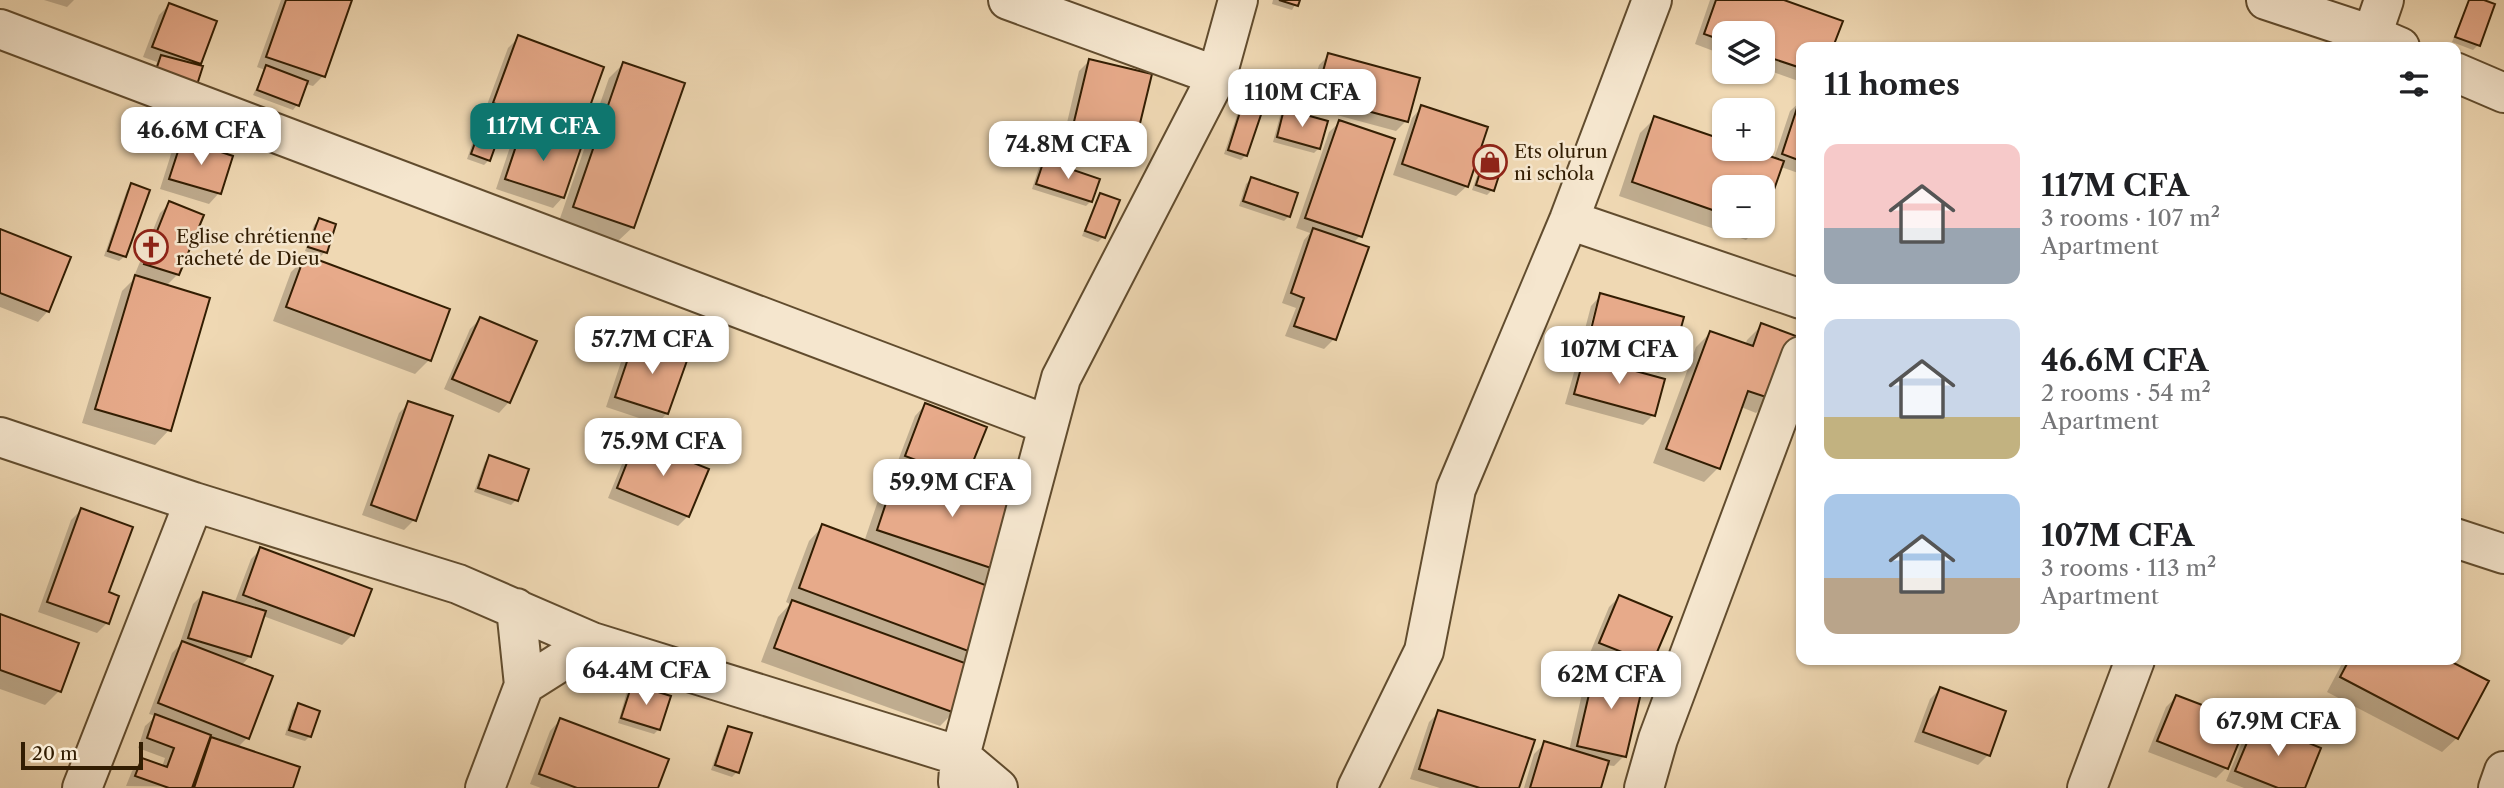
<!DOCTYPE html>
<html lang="en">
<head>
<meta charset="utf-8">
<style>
	:root { --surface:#fff; --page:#f6f6f6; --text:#202124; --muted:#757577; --accent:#0f766e }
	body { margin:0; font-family:"Libre Caslon Text",serif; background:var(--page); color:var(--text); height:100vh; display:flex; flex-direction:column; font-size:26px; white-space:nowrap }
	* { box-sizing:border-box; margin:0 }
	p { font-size:23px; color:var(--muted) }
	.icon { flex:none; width:38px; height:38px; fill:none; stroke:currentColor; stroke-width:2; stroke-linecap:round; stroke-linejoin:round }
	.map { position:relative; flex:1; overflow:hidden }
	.details { position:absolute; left:1796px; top:42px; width:665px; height:623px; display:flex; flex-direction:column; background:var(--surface); border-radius:14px; box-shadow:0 2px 5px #0004 }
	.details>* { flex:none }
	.controls { position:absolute; left:1712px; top:21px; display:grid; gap:14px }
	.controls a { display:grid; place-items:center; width:63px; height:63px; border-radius:14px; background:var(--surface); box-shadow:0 2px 5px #0004; font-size:35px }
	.scale { position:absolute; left:21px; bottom:18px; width:122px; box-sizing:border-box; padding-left:7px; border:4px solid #321d02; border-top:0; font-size:19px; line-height:24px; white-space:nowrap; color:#321d02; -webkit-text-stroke:5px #f5e6ce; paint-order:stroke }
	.price { position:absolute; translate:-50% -60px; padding:0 16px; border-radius:14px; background:#fff; color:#222; font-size:23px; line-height:46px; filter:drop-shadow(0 2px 4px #0008) }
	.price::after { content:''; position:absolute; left:50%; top:42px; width:21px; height:16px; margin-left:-10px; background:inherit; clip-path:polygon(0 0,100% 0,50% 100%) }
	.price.on { background:var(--accent); color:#fff }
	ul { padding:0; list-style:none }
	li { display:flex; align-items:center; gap:21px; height:175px; padding:0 28px }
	li span { display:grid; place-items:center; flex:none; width:196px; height:140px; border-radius:14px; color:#555 }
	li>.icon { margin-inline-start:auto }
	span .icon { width:84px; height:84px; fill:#fffc; stroke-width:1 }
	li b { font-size:30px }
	h2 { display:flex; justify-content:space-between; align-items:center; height:84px; padding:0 28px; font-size:30px }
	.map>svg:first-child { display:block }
	.shadow { fill:#0003; fill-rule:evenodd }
	.building { fill:#e7aa8a; stroke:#321d02; stroke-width:2 }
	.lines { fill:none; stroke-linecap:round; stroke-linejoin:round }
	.minor-casing { stroke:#614c2e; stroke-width:42 }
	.minor { stroke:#f5e6ce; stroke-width:38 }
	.labels { text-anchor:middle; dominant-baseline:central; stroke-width:5; stroke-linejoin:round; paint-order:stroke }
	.poi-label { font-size:19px; fill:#321d02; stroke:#f5e6ce; text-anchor:start }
</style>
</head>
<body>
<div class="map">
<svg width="2504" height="788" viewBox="0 0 2504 788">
	<rect width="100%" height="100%" fill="#efd8b3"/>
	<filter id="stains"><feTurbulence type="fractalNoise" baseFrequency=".00286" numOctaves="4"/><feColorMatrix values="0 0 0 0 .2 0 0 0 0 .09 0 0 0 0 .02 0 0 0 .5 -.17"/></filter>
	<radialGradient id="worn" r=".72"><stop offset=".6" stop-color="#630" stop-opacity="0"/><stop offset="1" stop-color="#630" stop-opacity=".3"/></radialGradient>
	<path class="shadow" d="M44 0H74L67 7Z
		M281 0H350L323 76 313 86 306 84 297 105 293 110 253 95 265 70 257 67Z
		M1273 0H1298L1292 10 1272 4Z
		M1710 0H1779L1841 22 1832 47H1801V82L1762 68V33H1724V55L1695 44Z
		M2469 0H2478L2493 5 2478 45 2473 50 2452 42Z
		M169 5 200 63 197 66 151 81 157 62 143 57 159 15Z
		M518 38 579 133 567 145 563 197 553 208 496 189 512 141 522 130 537 135 538 132 503 120 489 160 484 165 467 159 481 118 486 114 484 113 508 48Z
		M1329 55 1406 121 1396 131 1307 107 1319 65Z
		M1089 61 1133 143 1123 153 1063 140 1079 71Z
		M623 64 633 227 618 241 559 221 609 78Z
		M1248 92 1246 155 1241 160 1224 154 1243 97Z
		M1801 101V174L1781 167 1762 187H1724V226H1760L1746 240 1619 196 1640 133 1655 118 1724 149H1743L1774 159 1790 111Z
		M1422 107 1467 186 1456 196 1393 175 1412 118Z
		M1285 111 1319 148 1314 153 1273 142 1280 116Z
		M1340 122 1360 236 1353 243 1334 339 1324 349 1285 336 1296 308 1282 303 1304 240 1310 233 1296 228 1329 132Z
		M182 141 219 193 209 204 160 189 172 151Z
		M1486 159 1492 190 1487 195 1472 190 1481 164Z
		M1044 162 1098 180 1090 202 1086 206 1032 189 1039 167Z
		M1251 179 1289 216 1284 221 1239 206 1246 184Z
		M132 185 147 191 124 257 119 261 104 256 127 190Z
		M1101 195 1118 201 1103 237 1098 242 1082 236 1096 200Z
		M170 203 178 274 166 286 169 430 155 445 82 423 122 291 138 275 135 274 160 213Z
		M319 220 325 252 320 257 305 251 314 225Z
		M0 231 69 258 48 311 38 322 0 307Z
		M306 257 429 360 415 374 273 321 291 272Z
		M1601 295 1670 363 1659 373 1579 352 1591 306ZM1596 305H1599L1587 351 1584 350Z
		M480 319 509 402 499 413 444 389 470 329Z
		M1762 325 1771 398 1756 413 1741 407 1718 468 1704 482 1653 463 1696 347 1710 333 1745 346 1747 340Z
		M636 340 667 413 657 424 606 407 625 350Z
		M1585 359 1653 415 1643 425 1565 404 1575 369Z
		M409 403 414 520 404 530 362 515 399 413Z
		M925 405 965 478 957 485 1026 508 954 712 940 726 761 662 778 617 790 604 786 602 809 541 823 526 864 542 885 480 899 467 896 466 915 416Z
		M637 442 688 516 678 526 608 498 627 452Z
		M490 457 516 500 511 505 474 492 485 462Z
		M81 510 107 593V623L97 633 38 612 71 520Z
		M261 549 352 635 342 645 263 616 250 656 241 666 247 738 237 748 292 788 126 786 132 771 143 760 162 767 165 758 138 748 145 726 156 716 149 714 172 653 179 646 193 604 203 594 234 604 251 559Z
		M1619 597 1651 663 1640 673 1590 653 1609 607Z
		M0 615 59 691 45 705 0 689Z
		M2344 660H2445L2486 682 2457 738 2442 752 2327 692Z
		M1596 666 1624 756 1614 766 1606 765 1599 788H1524L1534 754 1545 743 1569 751 1586 676Z
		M632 686 659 729 654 734 618 723 627 691Z
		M1940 689 1988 755 1978 765 1914 742 1930 699Z
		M2176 697 2226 768 2216 778 2148 752 2166 707Z
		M298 705 310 736 305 741 285 735 293 710Z
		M1439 712 1517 788H1440L1410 779 1429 722Z
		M560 720 656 788H541L530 784 550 731Z
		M2256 723 2303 788H2244L2226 781 2246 733Z
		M729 728 737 772 732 777 711 770 724 733Z"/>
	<path class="building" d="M286 0H352L325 77 266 57Z
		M1279 0H1300L1298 6Z
		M1716 0H1784L1843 21 1833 47H1801V68L1762 55V33H1724V41L1704 34Z
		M2469 0H2484L2495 4 2480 46 2455 37Z
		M169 3 217 21 201 64 152 47Z
		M518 35 604 67 580 134 493 103Z
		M1328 53 1420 78 1408 122 1316 97Z
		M161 55 203 66 196 88 154 76Z
		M1089 59 1152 74 1135 144 1072 130Z
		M623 62 685 83 634 228 573 207Z
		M266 65 308 81 299 106 257 90Z
		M1247 90 1267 97 1247 156 1228 150Z
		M1800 99H1801V161L1782 154Z
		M1421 105 1488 127 1468 187 1402 164Z
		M1284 109 1328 121 1320 149 1277 137Z
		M486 112 505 119 490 161 471 154Z
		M1654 116 1724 140V149H1749L1784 161 1762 224V187H1724V214L1632 182Z
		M1339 120 1395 139 1362 237 1305 218Z
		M522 128 581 148 564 198 505 179Z
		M182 139 233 156 221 194 169 179Z
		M1485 157 1503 163 1494 191 1476 185Z
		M1044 160 1100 179 1092 202 1036 184Z
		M1251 177 1298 193 1290 217 1243 201Z
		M131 183 150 190 126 257 108 251Z
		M1100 193 1120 200 1105 238 1085 231Z
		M169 201 204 215 179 275 144 264Z
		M319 218 336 224 327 253 308 247Z
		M1313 228 1369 247 1336 340 1294 326 1304 298 1291 293Z
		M0 229 71 257 49 312 0 293Z
		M305 255 450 309 431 361 286 307Z
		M135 275 210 298 171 431 95 409Z
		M1600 293 1684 317 1671 364 1588 342Z
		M480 317 537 341 510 403 452 379Z
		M1761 323 1796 336 1772 399 1748 391 1720 469 1666 449 1710 331 1753 346Z
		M635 338 689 355 668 414 615 397Z
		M1584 357 1665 379 1655 416 1574 394Z
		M408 401 453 416 416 521 371 505Z
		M925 403 987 427 966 479 905 456Z
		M636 440 709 469 689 517 617 488Z
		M489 455 529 469 518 501 478 488Z
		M899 464 1028 507 1006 573 877 530Z
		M81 508 133 527 109 592 119 596 109 624 47 602Z
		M822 524 1004 592 979 655 799 588Z
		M260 547 372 589 354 636 243 595Z
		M203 592 266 611 251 657 188 638Z
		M1619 595 1672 617 1652 664 1599 643Z
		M792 600 973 666 955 713 774 648Z
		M0 614 79 643 61 692 0 670Z
		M182 641 273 676 249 739 158 703Z
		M2349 660H2448L2489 681 2458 739 2340 677Z
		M1596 664 1645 676 1626 757 1577 746Z
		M632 684 671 696 660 730 621 718Z
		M1940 687 2006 711 1990 756 1923 732Z
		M2176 695 2247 722 2228 769 2157 741Z
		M298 703 320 711 311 737 289 730Z
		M1438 710 1535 740 1519 788H1480L1419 769Z
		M155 714 211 735 192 788H169L135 776 142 758 167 767 174 748 147 738Z
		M560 718 669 759 658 788H577L539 774Z
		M2256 721 2321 748 2305 788H2278L2235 771Z
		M728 726 752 733 739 773 715 765Z
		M211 737 300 767 293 788H194Z
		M1544 741 1609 761 1601 788H1530Z"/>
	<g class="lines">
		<g class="minor-casing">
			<path id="minor" d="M1008 0 1217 76
				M2266 0 2372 35 2400 47
				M0 29 1048 425
				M2372 35 2384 0
				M2455 72 2504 93
				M1569 220 1801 299
				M0 437 194 502 458 584 592 642 960 756 998 788
				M2455 538 2504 554
				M516 608 524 685
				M958 782 960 756 1061 378 1217 76 1238 0
				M82 788 194 502
				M485 788 524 685 592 642
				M1357 788 1424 651 1456 489 1569 220 1652 0
				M1644 788 1658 739 1801 356
				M2087 788 2135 660
				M2498 788 2504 771"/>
		</g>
		<use href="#minor" class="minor"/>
	</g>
	<defs>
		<g id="shop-ring" transform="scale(1.75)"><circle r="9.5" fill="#f5e6ce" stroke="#8f2418" stroke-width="1.5"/><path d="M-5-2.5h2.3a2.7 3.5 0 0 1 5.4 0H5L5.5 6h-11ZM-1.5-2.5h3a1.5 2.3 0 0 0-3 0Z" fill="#8f2418"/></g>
		<g id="church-ring" transform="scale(1.75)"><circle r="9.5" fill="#f5e6ce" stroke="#8f2418" stroke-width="1.5"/><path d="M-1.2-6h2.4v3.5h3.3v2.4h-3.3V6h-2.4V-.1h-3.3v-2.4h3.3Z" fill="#8f2418"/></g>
	</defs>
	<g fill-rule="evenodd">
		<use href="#shop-ring" x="1490" y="162"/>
		<use href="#church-ring" x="151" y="247"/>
	</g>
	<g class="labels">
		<g class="poi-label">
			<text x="1514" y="151">Ets olurun<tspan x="1514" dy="22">ni schola</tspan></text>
			<text x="176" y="236">Eglise chrétienne<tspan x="176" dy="22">racheté de Dieu</tspan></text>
		</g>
	</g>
	<rect width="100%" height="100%" filter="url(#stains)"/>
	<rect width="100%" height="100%" fill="url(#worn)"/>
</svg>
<div class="controls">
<a><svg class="icon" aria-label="layers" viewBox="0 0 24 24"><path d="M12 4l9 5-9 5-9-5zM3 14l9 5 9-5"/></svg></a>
<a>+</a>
<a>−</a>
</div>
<div class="scale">20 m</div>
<b class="price" style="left:1302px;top:129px">110M CFA</b>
<b class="price on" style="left:543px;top:163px">117M CFA</b>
<b class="price" style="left:201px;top:167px">46.6M CFA</b>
<b class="price" style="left:1068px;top:181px">74.8M CFA</b>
<b class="price" style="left:652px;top:376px">57.7M CFA</b>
<b class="price" style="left:1619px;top:386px">107M CFA</b>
<b class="price" style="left:663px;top:478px">75.9M CFA</b>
<b class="price" style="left:952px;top:519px">59.9M CFA</b>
<b class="price" style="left:646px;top:707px">64.4M CFA</b>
<b class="price" style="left:1611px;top:711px">62M CFA</b>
<b class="price" style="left:2278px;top:758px">67.9M CFA</b>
<section class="details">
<h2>11 homes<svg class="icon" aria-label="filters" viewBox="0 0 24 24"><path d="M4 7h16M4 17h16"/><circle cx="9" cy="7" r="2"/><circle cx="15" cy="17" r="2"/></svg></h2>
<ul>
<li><span style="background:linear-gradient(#f6c9c9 60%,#9aa5b1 0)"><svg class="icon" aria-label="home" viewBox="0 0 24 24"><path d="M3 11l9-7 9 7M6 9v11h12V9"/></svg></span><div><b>117M CFA</b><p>3 rooms · 107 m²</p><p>Apartment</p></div></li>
<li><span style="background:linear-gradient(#c9d6e8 70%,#c2b280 0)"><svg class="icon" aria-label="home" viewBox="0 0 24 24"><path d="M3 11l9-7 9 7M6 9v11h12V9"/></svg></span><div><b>46.6M CFA</b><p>2 rooms · 54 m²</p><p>Apartment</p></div></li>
<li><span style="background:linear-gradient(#a9c7e8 60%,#b9a48a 0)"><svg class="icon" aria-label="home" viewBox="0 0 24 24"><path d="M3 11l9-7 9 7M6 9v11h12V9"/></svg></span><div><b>107M CFA</b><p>3 rooms · 113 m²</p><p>Apartment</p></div></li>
</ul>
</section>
</div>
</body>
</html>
